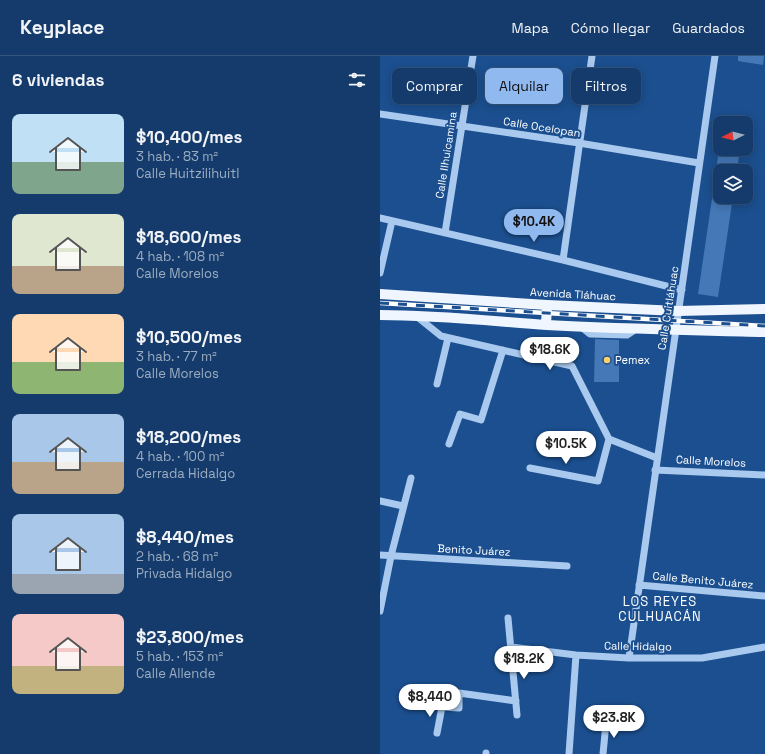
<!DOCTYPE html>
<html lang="es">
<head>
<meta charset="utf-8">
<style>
	:root { --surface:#143b6b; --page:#1d4271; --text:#f1f3f6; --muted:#9dadc1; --line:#33557e; --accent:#90b9f0 }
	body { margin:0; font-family:"Space Grotesk",sans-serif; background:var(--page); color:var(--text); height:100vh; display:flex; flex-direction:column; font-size:15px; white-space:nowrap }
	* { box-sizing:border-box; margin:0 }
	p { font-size:13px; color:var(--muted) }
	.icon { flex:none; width:22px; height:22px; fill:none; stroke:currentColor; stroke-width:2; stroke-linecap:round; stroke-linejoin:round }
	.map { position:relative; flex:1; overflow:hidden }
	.panel { display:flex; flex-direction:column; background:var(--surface); width:380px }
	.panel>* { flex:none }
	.banner { position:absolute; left:12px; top:12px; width:313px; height:36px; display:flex; gap:8px }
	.needle { width:26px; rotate:264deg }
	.controls { position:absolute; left:333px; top:60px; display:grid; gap:8px }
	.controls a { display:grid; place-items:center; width:40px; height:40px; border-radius:8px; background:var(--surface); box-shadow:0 2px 10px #0003,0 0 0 1px var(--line); font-size:20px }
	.price { position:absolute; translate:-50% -34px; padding:0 9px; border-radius:14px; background:#fff; color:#222; font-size:13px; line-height:26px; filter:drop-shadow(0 1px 2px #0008) }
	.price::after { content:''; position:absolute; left:50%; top:24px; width:12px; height:9px; margin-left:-6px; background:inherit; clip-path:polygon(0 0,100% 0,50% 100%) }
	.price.on { background:var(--accent); color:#111 }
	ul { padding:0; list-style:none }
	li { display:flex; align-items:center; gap:12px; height:100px; padding:0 12px }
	li span { display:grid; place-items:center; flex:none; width:112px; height:80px; border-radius:8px; color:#555 }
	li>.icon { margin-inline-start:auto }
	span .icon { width:48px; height:48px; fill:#fffc; stroke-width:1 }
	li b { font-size:17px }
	h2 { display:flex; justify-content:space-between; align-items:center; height:48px; padding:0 12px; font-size:17px }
	.pill { padding:0 14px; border-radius:8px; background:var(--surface); box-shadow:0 2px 10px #0003,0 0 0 1px var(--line); font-size:14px; line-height:36px }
	.pill.on { background:var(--accent); color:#111 }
	header { display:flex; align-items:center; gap:24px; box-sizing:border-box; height:56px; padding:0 20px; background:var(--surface); border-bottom:1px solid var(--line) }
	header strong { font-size:19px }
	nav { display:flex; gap:22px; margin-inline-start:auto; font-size:14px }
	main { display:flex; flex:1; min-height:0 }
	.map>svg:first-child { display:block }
	.building { fill:#4478b7 }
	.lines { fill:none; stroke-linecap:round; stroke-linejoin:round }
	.minor { stroke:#a9c9ee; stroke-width:7 }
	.major { stroke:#f0f6ff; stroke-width:10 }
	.rail-casing { stroke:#fff; stroke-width:4.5 }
	.rail { stroke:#1b4f8f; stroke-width:3; stroke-dasharray:9; stroke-linecap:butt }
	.poi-dot { fill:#ffd166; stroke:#1b4f8f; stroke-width:1.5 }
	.labels { text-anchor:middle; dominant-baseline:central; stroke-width:4; stroke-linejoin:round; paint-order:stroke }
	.street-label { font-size:11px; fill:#fff; stroke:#1b4f8f }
	.poi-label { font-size:11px; fill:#fff; stroke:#1b4f8f; text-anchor:start }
	.quarter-label { font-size:13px; letter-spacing:1px; fill:#fff; stroke:#1b4f8f }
</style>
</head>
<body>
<header>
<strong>Keyplace</strong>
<nav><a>Mapa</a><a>Cómo llegar</a><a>Guardados</a></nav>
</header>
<main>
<section class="panel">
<h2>6 viviendas<svg class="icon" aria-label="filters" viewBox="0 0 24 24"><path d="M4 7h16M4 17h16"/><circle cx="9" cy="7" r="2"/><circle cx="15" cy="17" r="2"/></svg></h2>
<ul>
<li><span style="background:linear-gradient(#bfe0f5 60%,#7fa58c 0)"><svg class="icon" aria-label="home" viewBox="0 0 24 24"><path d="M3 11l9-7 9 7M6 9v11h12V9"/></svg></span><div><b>$10,400/mes</b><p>3 hab. · 83 m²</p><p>Calle Huitzilihuitl</p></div></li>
<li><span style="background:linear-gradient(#dfe7d0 65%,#b9a48a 0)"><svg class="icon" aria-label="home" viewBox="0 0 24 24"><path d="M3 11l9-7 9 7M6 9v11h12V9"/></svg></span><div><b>$18,600/mes</b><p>4 hab. · 108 m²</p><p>Calle Morelos</p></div></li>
<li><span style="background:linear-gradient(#ffd9b3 60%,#8fb573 0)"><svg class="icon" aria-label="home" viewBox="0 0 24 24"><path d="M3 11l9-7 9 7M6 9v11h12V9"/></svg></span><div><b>$10,500/mes</b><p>3 hab. · 77 m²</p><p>Calle Morelos</p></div></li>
<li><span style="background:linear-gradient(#a9c7e8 60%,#b9a48a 0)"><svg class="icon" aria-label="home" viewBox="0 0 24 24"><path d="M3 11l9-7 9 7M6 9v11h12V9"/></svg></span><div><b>$18,200/mes</b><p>4 hab. · 100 m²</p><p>Cerrada Hidalgo</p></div></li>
<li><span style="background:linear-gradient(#a9c7e8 75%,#9aa5b1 0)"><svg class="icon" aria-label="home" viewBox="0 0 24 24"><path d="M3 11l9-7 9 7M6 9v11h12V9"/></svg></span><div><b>$8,440/mes</b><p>2 hab. · 68 m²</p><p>Privada Hidalgo</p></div></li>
<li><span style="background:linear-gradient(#f6c9c9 65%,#c2b280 0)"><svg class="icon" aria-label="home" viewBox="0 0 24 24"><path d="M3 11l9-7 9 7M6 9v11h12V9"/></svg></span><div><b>$23,800/mes</b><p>5 hab. · 153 m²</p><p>Calle Allende</p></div></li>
</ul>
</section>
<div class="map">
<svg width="385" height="698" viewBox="0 0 385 698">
	<rect width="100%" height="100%" fill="#1b4f8f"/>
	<path class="building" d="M358 0H384L383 9 358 5Z
		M339 93H360L357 115H336Z
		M335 122H340V141H353L338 241 318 238Z
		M215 283 239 284V326H214Z"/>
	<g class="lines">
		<path class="minor" d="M0 58 199 87 319 107
			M0 162 183 204 302 234
			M65 177 93 0
			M183 204 212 0
			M0 217 12 165
			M35 259 61 280 192 310 229 383 277 402
			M200 270 210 278 247 279 256 273
			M57 328 68 282
			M69 388 80 358 101 364 123 294
			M150 412 218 425 229 383
			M275 414 385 419
			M0 445 23 450
			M0 499 187 510
			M259 529 385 540
			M0 555 11 500 31 422
			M128 562 137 659
			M131 591 196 599 249 602H322L385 591
			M249 602 335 0
			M57 677 62 651 79 652V637L136 645
			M106 698V697
			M189 698 196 599
			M223 698 226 667"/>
		<path class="major" d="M0 238 167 249 298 255 385 253
			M0 259C56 259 111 265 167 269 239 273 312 274 385 276
			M166 269 167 249"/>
		<g class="rail-casing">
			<path id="rail" d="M0 247 385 270"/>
		</g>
		<use href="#rail" class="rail"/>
	</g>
	<circle class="poi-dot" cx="227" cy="304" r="4"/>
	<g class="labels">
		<g class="street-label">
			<text transform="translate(162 71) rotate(9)">Calle Ocelopan</text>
			<text transform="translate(66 99) rotate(-81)">Calle Ilhuicamina</text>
			<text transform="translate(193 238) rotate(3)">Avenida Tláhuac</text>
			<text transform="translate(288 252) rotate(-81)">Calle Cuitláhuac</text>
			<text transform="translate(331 405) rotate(3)">Calle Morelos</text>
			<text transform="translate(94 494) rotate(3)">Benito Juárez</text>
			<text transform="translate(323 524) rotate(5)">Calle Benito Juárez</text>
			<text transform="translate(258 590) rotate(1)">Calle Hidalgo</text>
		</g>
		<g class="poi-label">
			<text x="235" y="304">Pemex</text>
		</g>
		<g class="quarter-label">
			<text x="280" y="545">LOS REYES<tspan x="280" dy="15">CULHUACÁN</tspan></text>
		</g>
	</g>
</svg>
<div class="controls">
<a><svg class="needle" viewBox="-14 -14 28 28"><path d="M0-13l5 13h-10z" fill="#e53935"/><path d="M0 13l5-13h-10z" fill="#9dadc1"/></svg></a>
<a><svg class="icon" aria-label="layers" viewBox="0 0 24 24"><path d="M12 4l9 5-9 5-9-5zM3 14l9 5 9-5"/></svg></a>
</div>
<b class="price on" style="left:154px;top:187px">$10.4K</b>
<b class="price" style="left:170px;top:315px">$18.6K</b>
<b class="price" style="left:186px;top:409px">$10.5K</b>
<b class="price" style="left:144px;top:624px">$18.2K</b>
<b class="price" style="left:50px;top:662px">$8,440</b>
<b class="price" style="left:234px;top:683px">$23.8K</b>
<div class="banner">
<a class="pill">Comprar</a>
<a class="pill on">Alquilar</a>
<a class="pill">Filtros</a>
</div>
</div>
</main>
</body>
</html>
